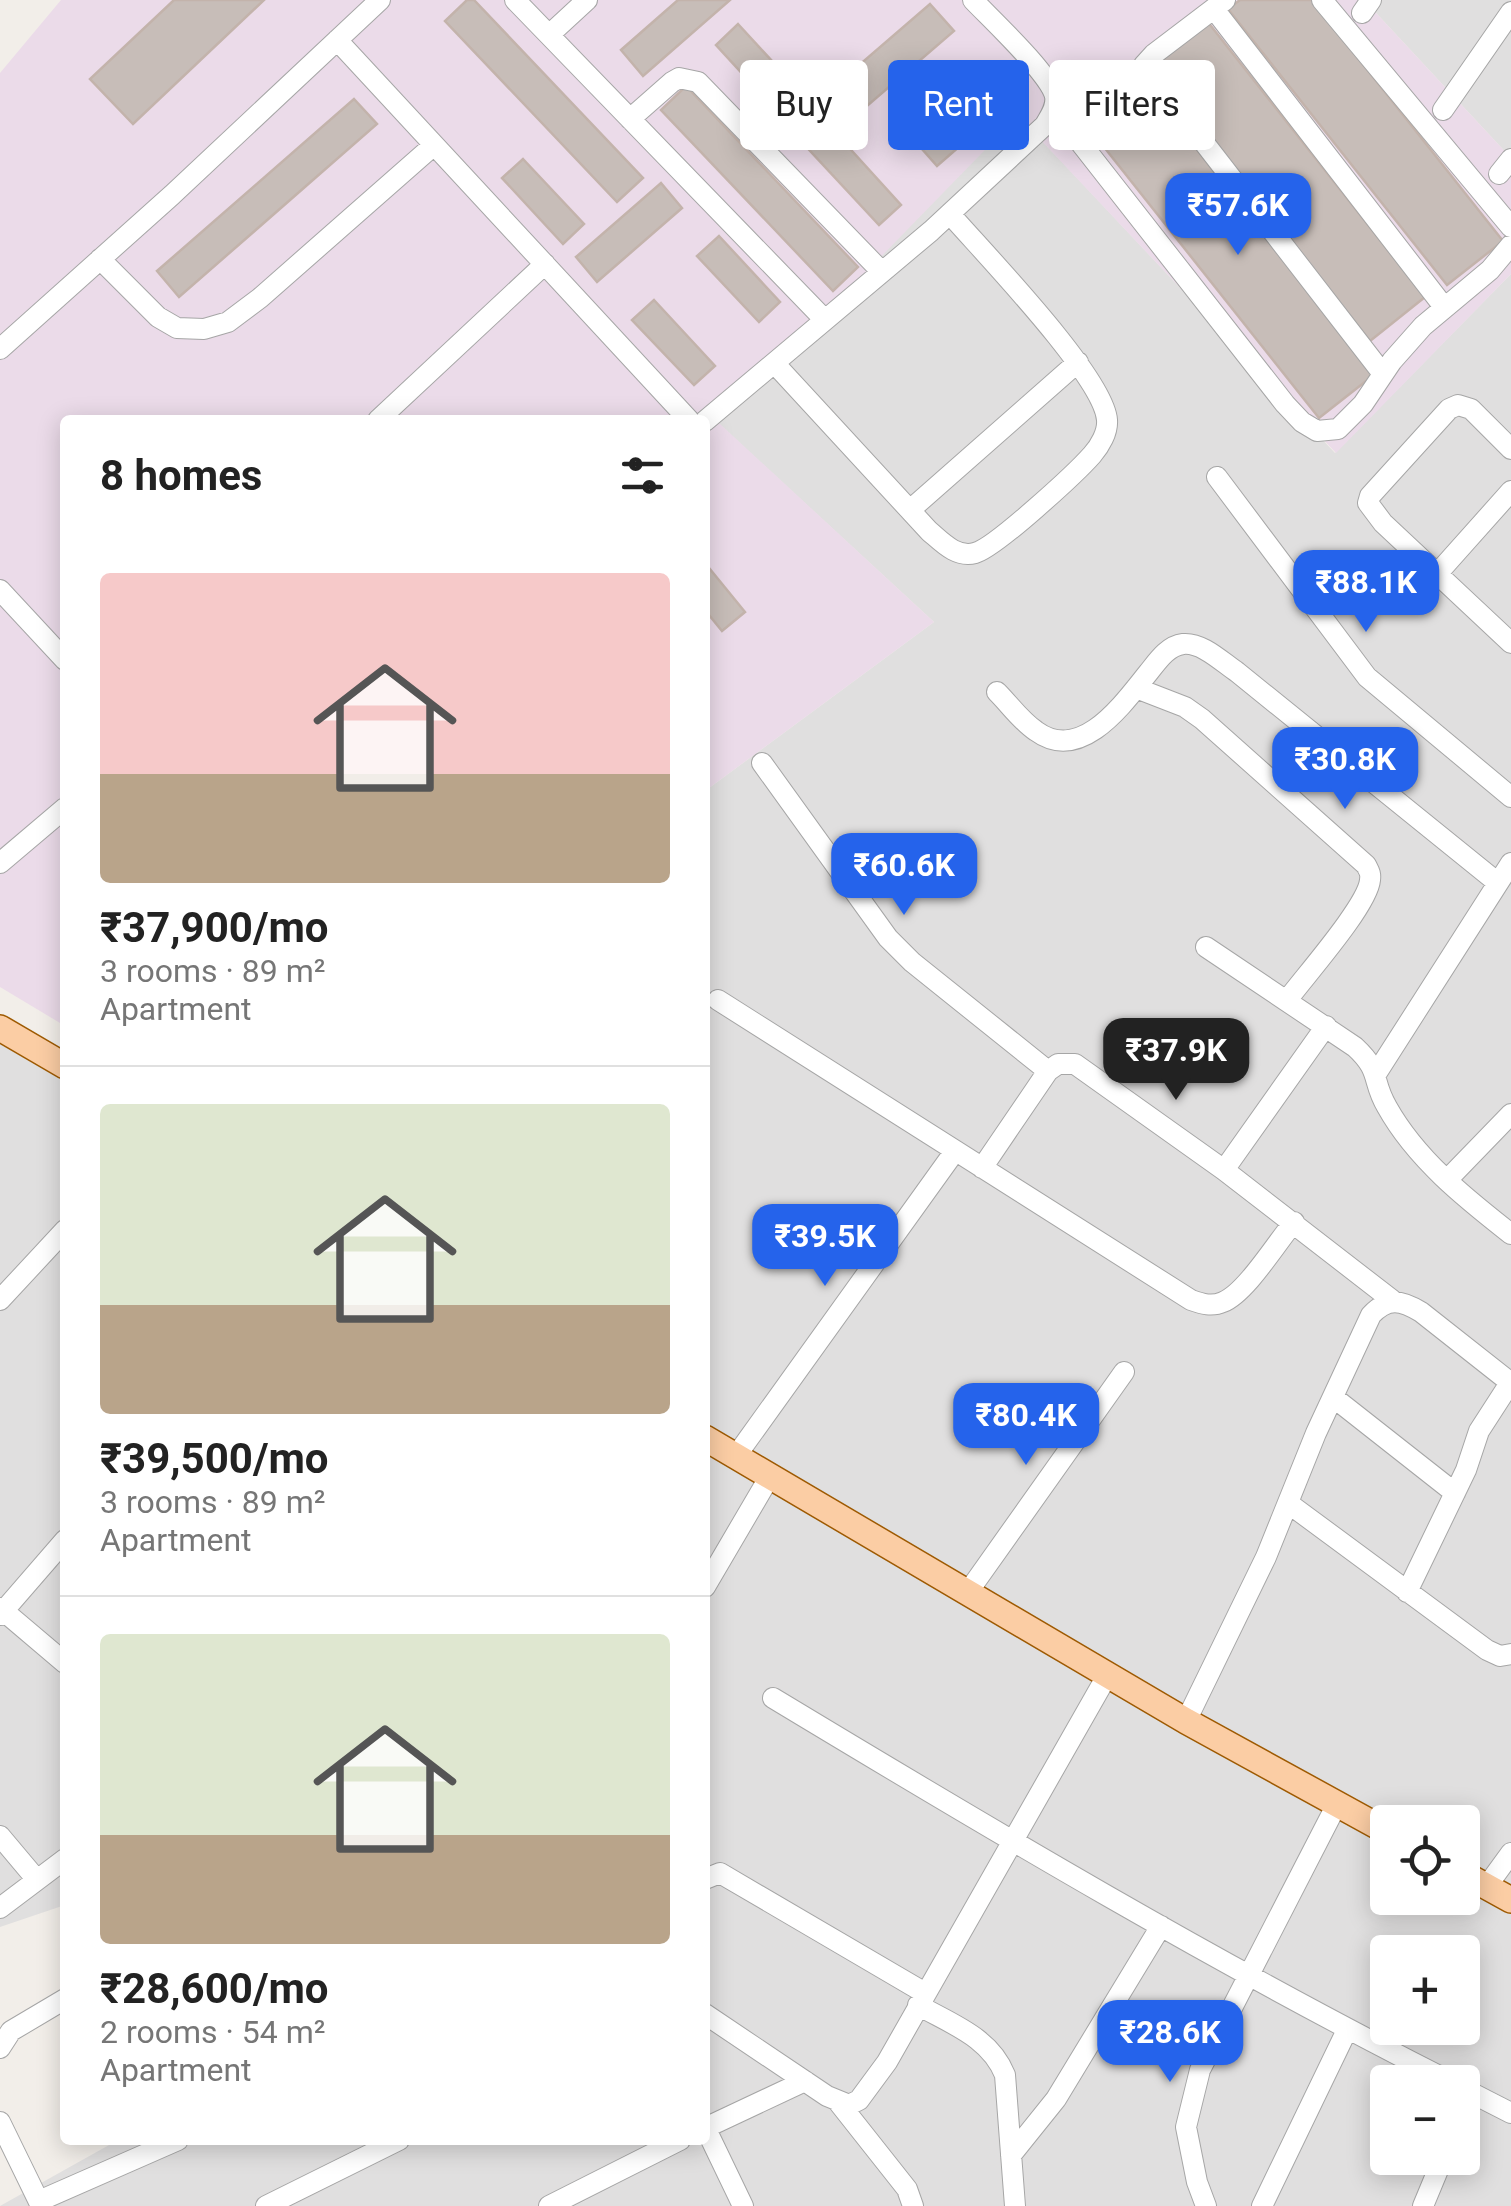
<!DOCTYPE html>
<html lang="en">
<head>
<meta charset="utf-8">
<style>
	:root { --surface:#fff; --page:#f2f2f2; --text:#222; --muted:#767676; --line:#e0e0e0; --accent:#2563eb }
	body { margin:0; font-family:Roboto,sans-serif; background:var(--page); color:var(--text); height:100vh; display:flex; flex-direction:column; font-size:38px; white-space:nowrap }
	* { box-sizing:border-box; margin:0 }
	p { font-size:32px; color:var(--muted) }
	.icon { flex:none; width:55px; height:55px; fill:none; stroke:currentColor; stroke-width:2; stroke-linecap:round; stroke-linejoin:round }
	.map { position:relative; flex:1; overflow:hidden }
	.side { position:absolute; left:60px; top:415px; width:650px; height:1730px; display:flex; flex-direction:column; background:var(--surface); border-radius:10px; box-shadow:0 5px 25px #0003 }
	.side>* { flex:none }
	.banner { position:absolute; left:740px; top:60px; width:620px; height:90px; display:flex; gap:20px }
	.controls { position:absolute; left:1370px; top:1805px; display:grid; gap:20px }
	.controls a { display:grid; place-items:center; width:110px; height:110px; border-radius:10px; background:var(--surface); box-shadow:0 5px 25px #0003; font-size:50px }
	.price { position:absolute; translate:-50% -85px; padding:0 22px; border-radius:20px; background:var(--accent); color:#fff; font-size:32px; line-height:65px; filter:drop-shadow(0 2px 5px #0008) }
	.price::after { content:''; position:absolute; left:50%; top:60px; width:30px; height:22px; margin-left:-15px; background:inherit; clip-path:polygon(0 0,100% 0,50% 100%) }
	.price.selected { background:#222; color:#fff }
	ul { padding:0; list-style:none }
	li { display:grid; align-content:center; gap:20px; height:530px; padding:0 40px }
	li+li { border-top:2px solid var(--line) }
	li span { display:grid; place-items:center; height:310px; border-radius:10px; color:#555 }
	li>.icon { margin-inline-start:auto }
	span .icon { width:180px; height:180px; fill:#fffc; stroke-width:1 }
	li b { font-size:42px }
	h2 { display:flex; justify-content:space-between; align-items:center; height:120px; padding:0 40px; font-size:42px }
	.tag { padding:0 35px; border-radius:10px; background:var(--surface); box-shadow:0 5px 25px #0003; font-size:35px; line-height:90px }
	.tag.selected { background:var(--accent); color:#fff }
	.map>svg:first-child { display:block }
	.residential { fill:#e0dfdf; fill-rule:evenodd }
	.industrial { fill:#ebdbe9 }
	.building { fill:#c7bdb8; stroke:#c3b3ab; stroke-width:2.5 }
	.lines { fill:none; stroke-linecap:round; stroke-linejoin:round }
	.minor-casing { stroke:#a6a6a6; stroke-width:22 }
	.major-casing { stroke:#9e5a02; stroke-width:28 }
	.minor { stroke:#fff; stroke-width:20 }
	.major { stroke:#fbcda4; stroke-width:25 }
</style>
</head>
<body>
<div class="map">
<svg width="1511" height="2206" viewBox="0 0 1511 2206">
	<rect width="100%" height="100%" fill="#f2eee9"/>
	<path class="residential" d="M1364 0H1511V158Z
		M1018 115 1335 453 1511 274V2206H0L118 2140H705V791L934 622 718 423ZM1388 1822H1462V1898H1388ZM1388 1952H1462V2028H1388ZM1388 2082H1462V2158H1388Z
		M0 1044 65 1082V1905L0 1927Z"/>
	<path class="industrial" d="M61 0H1364L1511 158V274L1336 453 1018 116 719 423 934 622 705 791V420H65V1026L0 987V73Z"/>
	<path class="building" d="M174 0H264L133 124 90 79Z
		M467 0H474L643 178 617 202 445 21Z
		M678 0H730L643 76 621 50Z
		M1240 0H1312L1503 241 1447 285 1228 9Z
		M930 4 954 31 853 118 829 91Z
		M1207 21 1425 297 1370 341 1151 65Z
		M738 24 817 110 794 130 716 45Z
		M1000 67 1022 92 937 166 915 141Z
		M686 86 858 267 833 291 661 110Z
		M1156 98 1375 374 1319 418 1100 142Z
		M354 99 377 124 179 297 157 271Z
		M823 119 901 205 879 225 800 140Z
		M523 159 584 224 563 244 502 178Z
		M661 183 682 208 597 282 576 257Z
		M719 236 780 302 759 322 697 256Z
		M654 300 715 366 694 385 632 320Z
		M705 563 745 612 722 631 705 610Z"/>
	<g class="lines">
		<g class="minor-casing">
			<path id="minor" d="M515 0 824 319
				M1322 0 1511 227
				M1214 9 1444 307
				M1362 13 1371 0
				M549 35 587 0
				M337 40 689 420
				M1144 65 1383 374
				M1054 109 1285 404 1302 422 1317 431 1338 429 1363 404 1392 361 1423 326 1490 270 1511 245
				M1443 110 1511 12
				M630 119 672 82 679 78 698 82 882 272
				M1083 146 1122 105 1144 65 1154 54 1225 0
				M1499 174 1511 159
				M100 259 158 317 177 328 204 329 228 322 260 298 434 145
				M0 349 172 195 380 0
				M775 364 929 531C942 542 956 558 975 553 995 548 1076 473 1092 455 1100 446 1108 432 1107 420 1104 377 983 252 950 214
				M378 420 545 264
				M705 421 931 231 1045 125C1050 116 1057 107 1055 96 1049 73 991 19 973 0
				M1511 449 1471 409 1458 405 1449 409 1370 496 1368 503 1383 523 1511 643
				M1217 477 1367 677 1511 797
				M910 510 1078 362
				M1437 574 1511 491
				M0 590 65 660
				M1136 688 1185 707 1202 719 1366 865C1369 871 1371 873 1370 880 1368 905 1305 976 1288 999
				M997 692C1010 705 1021 721 1036 731 1081 764 1123 704 1148 673 1157 662 1167 646 1183 644 1202 642 1222 662 1237 672L1498 883
				M762 763 888 938 912 962 1048 1071
				M0 863 65 808
				M1206 947 1355 1047C1382 1072 1371 1080 1387 1107 1416 1159 1465 1198 1511 1234
				M718 1000 1191 1300C1202 1304 1212 1307 1223 1302 1246 1293 1277 1242 1294 1222
				M1376 1074 1511 863
				M982 1168 1048 1071 1058 1064H1075L1224 1170 1392 1300
				M1224 1170 1326 1026
				M1447 1180 1511 1114
				M0 1300 65 1230
				M1333 1397 1455 1493
				M736 1456 955 1151
				M1288 1503 1487 1650 1500 1656 1511 1654
				M705 1587 770 1476
				M968 1592 1124 1372
				M1407 1592 1466 1470 1479 1431 1510 1383
				M0 1608 65 1663
				M0 1615 65 1540
				M773 1698C995 1832 1219 1965 1451 2082
				M1186 1721 1266 1557 1316 1433 1371 1315C1388 1297 1401 1300 1421 1312L1511 1383
				M0 1836 37 1880
				M705 1879 720 1873 925 1993
				M1487 1886 1511 1853
				M0 1908 65 1859
				M918 2005C951 2024 990 2037 1005 2075L1015 2206
				M705 2014 827 2096 849 2105 859 2100 887 2062 1108 1674
				M0 2048 11 2031 65 1999
				M1462 2088 1511 2113
				M839 2103 907 2189 913 2206
				M1462 2117 1474 2094
				M0 2122 41 2206
				M705 2127 743 2206
				M705 2128 805 2081
				M1011 2155 1056 2099 1161 1926
				M39 2201 178 2140
				M266 2206 399 2140
				M549 2206 680 2140
				M1206 2206 1197 2182 1186 2127 1200 2070 1337 1804
				M1262 2206 1347 2030
				M1423 2206 1443 2158"/>
		</g>
		<g class="major-casing">
			<path id="major" d="M0 1028 65 1066
				M705 1438 1186 1721 1388 1832
				M1462 1873 1511 1900"/>
		</g>
		<use href="#minor" class="minor"/>
		<use href="#major" class="major"/>
	</g>
</svg>
<div class="controls">
<a><svg class="icon" aria-label="locate" viewBox="0 0 24 24"><circle cx="12" cy="12" r="6"/><path d="M12 2v4M12 18v4M2 12h4M18 12h4"/></svg></a>
<a>+</a>
<a>−</a>
</div>
<b class="price" style="left:1238px;top:258px">₹57.6K</b>
<b class="price" style="left:1366px;top:635px">₹88.1K</b>
<b class="price" style="left:1345px;top:812px">₹30.8K</b>
<b class="price" style="left:904px;top:918px">₹60.6K</b>
<b class="price selected" style="left:1176px;top:1103px">₹37.9K</b>
<b class="price" style="left:825px;top:1289px">₹39.5K</b>
<b class="price" style="left:1026px;top:1468px">₹80.4K</b>
<b class="price" style="left:1170px;top:2085px">₹28.6K</b>
<div class="banner">
<a class="tag">Buy</a>
<a class="tag selected">Rent</a>
<a class="tag">Filters</a>
</div>
<section class="side">
<h2>8 homes<svg class="icon" aria-label="filters" viewBox="0 0 24 24"><path d="M4 7h16M4 17h16"/><circle cx="9" cy="7" r="2"/><circle cx="15" cy="17" r="2"/></svg></h2>
<ul>
<li><span style="background:linear-gradient(#f6c9c9 65%,#b9a48a 0)"><svg class="icon" aria-label="home" viewBox="0 0 24 24"><path d="M3 11l9-7 9 7M6 9v11h12V9"/></svg></span><div><b>₹37,900/mo</b><p>3 rooms · 89 m²</p><p>Apartment</p></div></li>
<li><span style="background:linear-gradient(#dfe7d0 65%,#b9a48a 0)"><svg class="icon" aria-label="home" viewBox="0 0 24 24"><path d="M3 11l9-7 9 7M6 9v11h12V9"/></svg></span><div><b>₹39,500/mo</b><p>3 rooms · 89 m²</p><p>Apartment</p></div></li>
<li><span style="background:linear-gradient(#dfe7d0 65%,#b9a48a 0)"><svg class="icon" aria-label="home" viewBox="0 0 24 24"><path d="M3 11l9-7 9 7M6 9v11h12V9"/></svg></span><div><b>₹28,600/mo</b><p>2 rooms · 54 m²</p><p>Apartment</p></div></li>
</ul>
</section>
</div>
</body>
</html>
